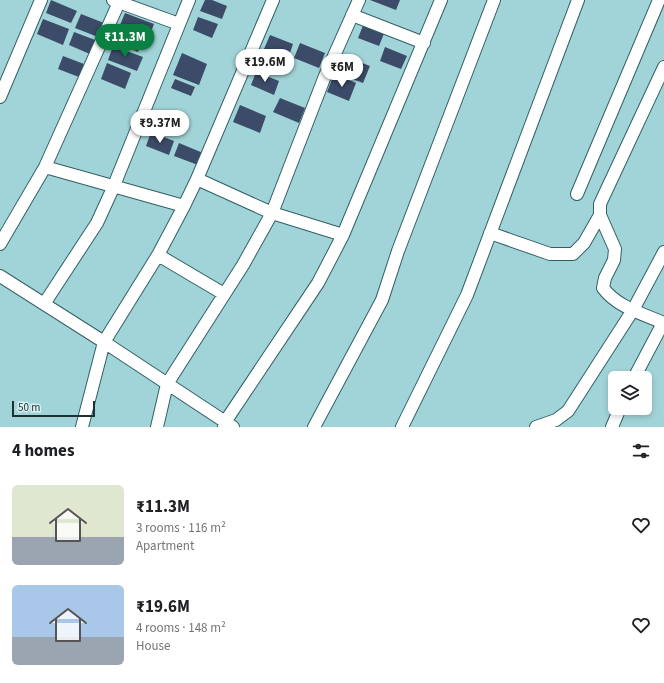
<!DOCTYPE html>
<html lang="en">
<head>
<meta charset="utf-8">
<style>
	:root { --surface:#fff; --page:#f6f6f6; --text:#202124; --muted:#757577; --accent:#0b8043 }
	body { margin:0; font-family:"Source Sans 3",sans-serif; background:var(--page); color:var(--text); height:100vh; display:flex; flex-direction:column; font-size:15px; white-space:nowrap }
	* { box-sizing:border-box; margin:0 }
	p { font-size:13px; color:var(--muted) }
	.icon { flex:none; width:22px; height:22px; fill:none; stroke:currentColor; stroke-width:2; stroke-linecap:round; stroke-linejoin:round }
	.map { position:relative; height:427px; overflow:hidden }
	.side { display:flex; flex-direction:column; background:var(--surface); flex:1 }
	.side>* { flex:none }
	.buttons { position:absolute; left:608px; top:371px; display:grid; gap:8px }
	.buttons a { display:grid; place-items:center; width:44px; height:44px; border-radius:6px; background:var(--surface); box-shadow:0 2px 6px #0003; font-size:20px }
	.scale { position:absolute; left:12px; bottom:10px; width:83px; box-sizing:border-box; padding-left:4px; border:2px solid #1d3133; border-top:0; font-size:11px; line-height:14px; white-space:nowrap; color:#1d3133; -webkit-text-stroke:3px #d6eff1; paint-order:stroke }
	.price { position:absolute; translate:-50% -34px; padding:0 9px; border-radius:14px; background:#fff; color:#222; font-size:13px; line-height:26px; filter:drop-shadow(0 1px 2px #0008) }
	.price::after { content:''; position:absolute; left:50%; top:24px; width:12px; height:9px; margin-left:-6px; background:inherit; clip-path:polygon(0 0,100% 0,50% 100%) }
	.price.active { background:var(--accent); color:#fff }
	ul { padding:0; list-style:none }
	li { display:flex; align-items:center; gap:12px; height:100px; padding:0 12px }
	li span { display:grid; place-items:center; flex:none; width:112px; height:80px; border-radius:6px; color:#555 }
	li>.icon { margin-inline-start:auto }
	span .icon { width:48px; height:48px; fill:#fffc; stroke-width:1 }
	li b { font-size:17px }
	h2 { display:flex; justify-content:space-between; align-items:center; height:48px; padding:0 12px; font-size:17px }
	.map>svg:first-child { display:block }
	.building { fill:#3c4b68 }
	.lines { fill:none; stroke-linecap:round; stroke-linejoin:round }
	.street-casing { stroke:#306064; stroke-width:14 }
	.street { stroke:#fff; stroke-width:12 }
</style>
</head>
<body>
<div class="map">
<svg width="664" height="427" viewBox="0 0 664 427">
	<rect width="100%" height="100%" fill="#a1d4d8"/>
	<path class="building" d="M51 0 77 11 71 23 46 13Z
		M205 0H212L227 6 222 19 200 11Z
		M370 0H400L396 10Z
		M125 13 154 24 149 37 120 25Z
		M81 14 104 23 98 37 75 28Z
		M198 17 218 24 212 38 193 30Z
		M43 19 69 29 63 45 37 34Z
		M364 23 385 31 379 46 358 38Z
		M121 29 144 38 138 52 116 43Z
		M74 32 98 41 92 55 69 45Z
		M270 35 293 44 288 59 264 49Z
		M300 43 325 53 319 68 294 58Z
		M113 46 143 57 137 71 108 60Z
		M385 47 407 56 401 69 380 61Z
		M182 53 207 64 199 85 173 75Z
		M63 56 84 64 79 77 58 69Z
		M344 56 370 66 363 83 337 73Z
		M107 63 131 73 125 89 101 79Z
		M256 72 279 81 274 95 251 85Z
		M334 74 356 83 349 101 327 92Z
		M175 79 195 87 191 96 171 88Z
		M280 98 305 108 299 123 273 112Z
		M240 105 266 116 260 133 233 122Z
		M151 132 174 141 169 155 146 146Z
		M179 143 203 153 198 165 174 156Z"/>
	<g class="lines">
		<g class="street-casing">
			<path id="street" d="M113 0 179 24
				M352 15 424 43
				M664 67 600 204V215L615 249 614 260 605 278 603 288C617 307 643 314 664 323
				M0 97 41 0
				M45 167 120 0
				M197 179 272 213 343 235
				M577 194 659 0
				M184 206 197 179 273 0
				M490 233 550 254H573L584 243 600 215
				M0 244 45 167 184 206 158 255 104 342 233 427
				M158 255 224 294
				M0 276 104 342 82 427
				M44 304 97 223 113 188 189 0
				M634 378 663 323
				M157 427 167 384 243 265 272 213 325 76 359 0
				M224 427 225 422 318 283 343 235 441 0
				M314 427 382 300 398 251 494 0
				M402 427 467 295 578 0
				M536 427 556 420 568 411 633 310 664 252
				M612 427 620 408"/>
		</g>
		<use href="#street" class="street"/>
	</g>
</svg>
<div class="buttons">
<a><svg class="icon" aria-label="layers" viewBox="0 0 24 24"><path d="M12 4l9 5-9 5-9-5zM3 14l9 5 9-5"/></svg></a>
</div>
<div class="scale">50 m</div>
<b class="price active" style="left:125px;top:58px">₹11.3M</b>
<b class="price" style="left:265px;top:83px">₹19.6M</b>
<b class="price" style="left:342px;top:88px">₹6M</b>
<b class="price" style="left:160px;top:144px">₹9.37M</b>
</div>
<section class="side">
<h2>4 homes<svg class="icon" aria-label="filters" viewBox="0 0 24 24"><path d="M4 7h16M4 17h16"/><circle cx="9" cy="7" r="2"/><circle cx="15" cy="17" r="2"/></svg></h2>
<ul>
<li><span style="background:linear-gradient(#dfe7d0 65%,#9aa5b1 0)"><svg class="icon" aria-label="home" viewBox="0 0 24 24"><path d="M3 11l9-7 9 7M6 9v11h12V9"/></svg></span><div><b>₹11.3M</b><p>3 rooms · 116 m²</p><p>Apartment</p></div><svg class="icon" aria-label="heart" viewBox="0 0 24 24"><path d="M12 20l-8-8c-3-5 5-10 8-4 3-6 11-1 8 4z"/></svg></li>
<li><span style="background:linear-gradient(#a9c7e8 65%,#9aa5b1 0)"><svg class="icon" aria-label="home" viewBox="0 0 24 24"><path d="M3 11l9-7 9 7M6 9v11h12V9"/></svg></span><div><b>₹19.6M</b><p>4 rooms · 148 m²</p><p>House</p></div><svg class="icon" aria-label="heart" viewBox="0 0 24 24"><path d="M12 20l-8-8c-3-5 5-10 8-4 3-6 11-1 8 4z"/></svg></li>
</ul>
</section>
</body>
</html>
